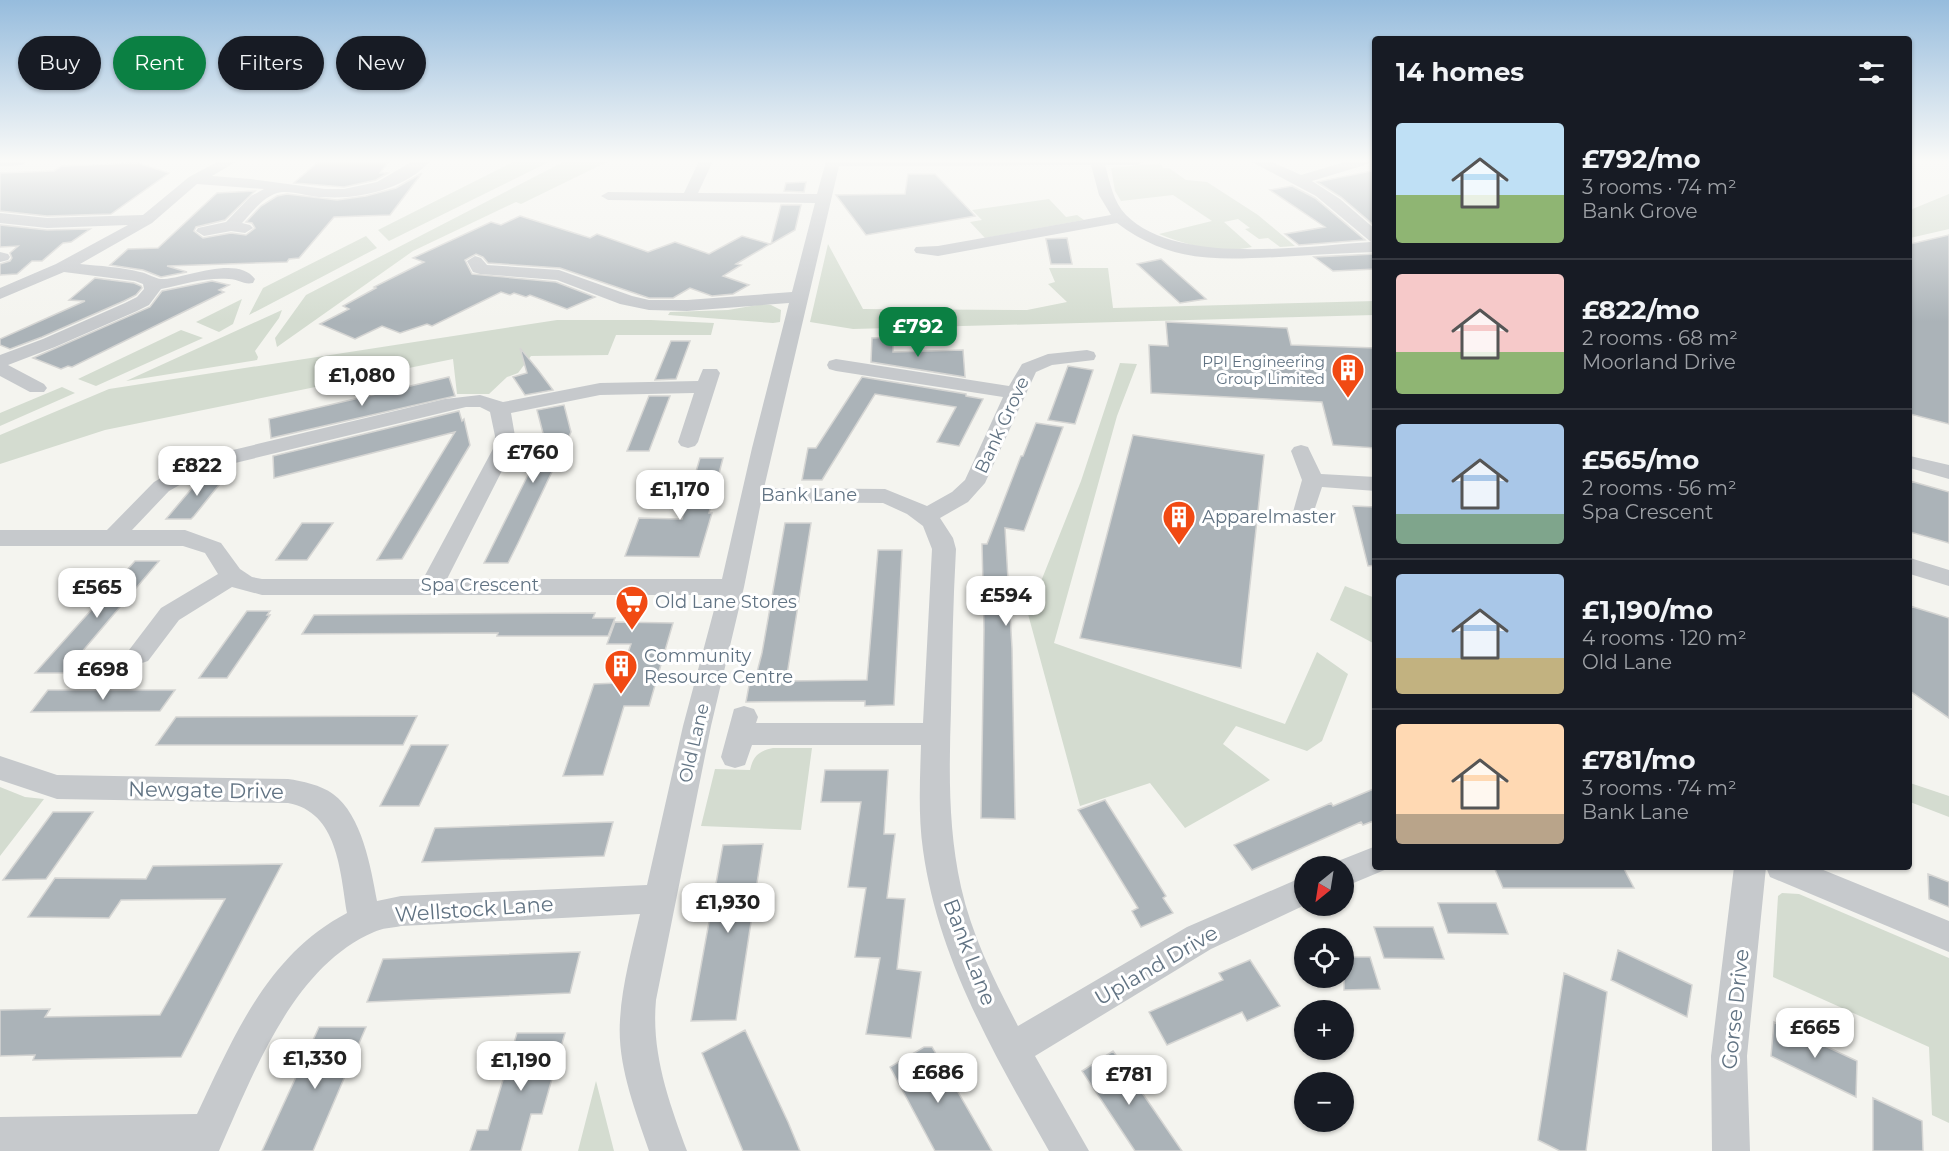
<!DOCTYPE html>
<html lang="en">
<head>
<meta charset="utf-8">
<style>
	:root { --surface:#171b24; --page:#242831; --text:#f1f3f6; --muted:#9ea1a6; --line:#363941; --accent:#0b8043 }
	body { margin:0; font-family:Montserrat,sans-serif; background:var(--page); color:var(--text); height:100vh; display:flex; flex-direction:column; font-size:22px; white-space:nowrap }
	* { box-sizing:border-box; margin:0 }
	p { font-size:20px; color:var(--muted) }
	.icon { flex:none; width:33px; height:33px; fill:none; stroke:currentColor; stroke-width:2; stroke-linecap:round; stroke-linejoin:round }
	.map { position:relative; flex:1; overflow:hidden }
	.sheet { position:absolute; left:1372px; top:36px; width:540px; height:834px; display:flex; flex-direction:column; background:var(--surface); border-radius:6px; box-shadow:0 2px 4px #0004 }
	.sheet>* { flex:none }
	.top-card { position:absolute; left:18px; top:36px; width:570px; height:54px; display:flex; gap:12px }
	.needle { width:39px; rotate:210deg }
	.buttons { position:absolute; left:1294px; top:856px; display:grid; gap:12px }
	.buttons a { display:grid; place-items:center; width:60px; height:60px; border-radius:50%; background:var(--surface); box-shadow:0 2px 4px #0004; font-size:30px }
	.price { position:absolute; translate:-50% -51px; padding:0 14px; border-radius:12px; background:#fff; color:#222; font-size:20px; line-height:39px; filter:drop-shadow(0 2px 3px #0008) }
	.price::after { content:''; position:absolute; left:50%; top:36px; width:18px; height:14px; margin-left:-9px; background:inherit; clip-path:polygon(0 0,100% 0,50% 100%) }
	.price.on { background:var(--accent); color:#fff }
	ul { padding:0; list-style:none }
	li { display:flex; align-items:center; gap:18px; height:150px; padding:0 24px }
	li+li { border-top:2px solid var(--line) }
	li span { display:grid; place-items:center; flex:none; width:168px; height:120px; border-radius:6px; color:#555 }
	li>.icon { margin-inline-start:auto }
	span .icon { width:72px; height:72px; fill:#fffc; stroke-width:1 }
	li b { font-size:26px }
	h2 { display:flex; justify-content:space-between; align-items:center; height:72px; padding:0 24px; font-size:26px }
	.tag { padding:0 21px; border-radius:27px; background:var(--surface); box-shadow:0 2px 4px #0004; font-size:21px; line-height:54px }
	.tag.on { background:var(--accent); color:#fff }
	.map>svg:first-child { display:block }
	.green { fill:#d4dcd0 }
	.building { fill:#abb3b8; stroke:#d5d5d3; stroke-width:1.5 }
	.lines { fill:none; stroke-linecap:round; stroke-linejoin:round }
	.minor { fill:#c6c9cc; fill-rule:evenodd }
	.labels { text-anchor:middle; dominant-baseline:central; stroke-width:6; stroke-linejoin:round; paint-order:stroke }
	.far-poi-label { font-size:15px; fill:#617383; stroke:#fff; text-anchor:end }
	.street-label { font-size:18px; fill:#617383; stroke:#fff }
	.poi-label { font-size:18px; fill:#617383; stroke:#fff; text-anchor:start }
	.near-street-label { font-size:21px; fill:#617383; stroke:#fff }
</style>
</head>
<body>
<div class="map">
<svg width="1949" height="1151" viewBox="0 0 1949 1151">
	<rect width="100%" height="100%" fill="#f4f4ef"/>
	<path class="green" d="M515 161H551L389 241 378 230Z
		M565 161H609L521 204 516 202 413 251 277 347 275 338 306 295Z
		M1161 163 1163 168H1169L1186 180 1207 182 1258 215 1295 246 1280 247 1268 238 1259 239 1245 229 1250 228 1238 219 1224 222 1252 247C1220 254 1189 246 1159 234L1212 221 1173 195 1121 201 1115 191 1111 168Z
		M1949 194V229L1910 238V210Z
		M1049 199 1066 217 1077 215 1084 220 985 238 970 222 982 220 972 210Z
		M366 236 377 248 249 315 263 288Z
		M828 244 863 309 1027 310 1067 302 1048 284 1055 282 1049 268H1108L1113 308 1375 301V315L853 329 810 322Z
		M242 299 233 324 219 332 196 322Z
		M763 304 771 305 781 310 780 322 773 323 668 315 670 312 728 310Z
		M282 310 279 318 255 351 258 357 257 360 126 381Z
		M557 320H651L714 323 711 335H616L608 355 531 356 518 373 507 377 489 394H457L453 359 105 430 0 464V435L109 389Z
		M181 330 203 338 96 386 78 379Z
		M1120 363 1137 364 1117 416 1054 643 1285 724 1317 652 1348 674 1322 741 1307 751 1236 726 1223 744 1270 780 1185 828 1150 783 1080 806 1028 614 1081 481Z
		M62 387 75 393 0 426V413Z
		M1345 586 1375 598 1376 636 1373 643 1330 620Z
		M773 748H812L801 830 701 826 715 769 750 770C753 756 759 751 773 748Z
		M1910 783 1949 796V817L1910 802Z
		M0 787 25 797 44 799 0 856Z
		M1782 893 1799 894 1949 958V1123L1932 1115 1929 1047 1773 977 1778 896Z
		M596 1081 614 1151H578Z"/>
	<path class="building" d="M319 161H389L380 173H388L376 180 344 187 294 183Z
		M138 163 169 173 111 214 47 216 0 211V173L54 171 62 166Z
		M1376 170V227L1341 197 1317 182Z
		M422 173 390 215 334 217 299 258 289 259 287 262 167 266 187 272 161 277 143 270 110 265 128 249 158 248 217 193 255 191 225 220 196 227 194 231 203 238 231 233 246 235 255 228 252 223 246 222 261 206 277 196 287 194 337 200 366 196 396 188Z
		M908 174H935L975 216 866 235 836 195 905 194Z
		M806 182 804 192 784 191 786 183Z
		M1292 186 1315 198 1365 240 1299 245 1285 234 1325 227 1270 190Z
		M781 205H801L795 230 771 244Z
		M520 216 590 238 597 234 648 252 675 242 709 254 742 236 770 244 736 264 741 265 723 276 749 285 733 294 712 296 690 288 673 298H649L560 268 488 263 483 257 476 254 465 260 472 274 556 282 595 297 567 309 530 295 526 297 514 293 510 295 501 292 432 326 427 324 400 333 382 326 355 339 320 324 349 309 343 306 376 288 374 287 424 262 413 258 491 222 501 225Z
		M0 225 47 230 90 229 71 242 63 243 42 261H32L17 274 0 275V264L10 261 12 258 10 253 18 246 0 247Z
		M1949 235V424L1910 414V244Z
		M1067 238 1072 264H1051L1046 239Z
		M1376 254V269L1355 270 1333 271 1314 257Z
		M1161 259 1206 299 1180 303 1137 264Z
		M95 278 134 283 141 286 142 288 136 295 124 301 42 337 10 349 0 345V339L85 301 69 300Z
		M212 281 229 285 219 290 224 292 72 367 68 366 61 369 33 358 150 307 162 291Z
		M1166 322 1287 328 1291 345 1376 348V448L1333 445 1322 402 1151 393 1149 345 1168 346Z
		M893 337V352L963 350 965 377 871 362 872 338Z
		M671 341H690L676 379 655 380Z
		M520 348 538 370 553 390 525 395 513 377 527 373Z
		M1068 366 1093 370 1075 424 1048 420Z
		M449 377 455 396 271 438 269 419Z
		M862 377 966 394V396L983 399 959 446 937 442 956 407 875 394 822 480H802L808 448H816Z
		M670 396 649 451H627L649 396Z
		M564 405 571 432 518 543 508 563H484L545 441 537 410Z
		M459 411 462 421 464 419 470 445 402 559 377 560 455 432 274 478 273 456Z
		M1036 423 1063 427 1024 531 1005 528 1012 648 1015 819 981 818 984 629 982 544H987L1021 456H1023Z
		M1133 435 1264 455 1241 668 1080 638Z
		M700 458H723L709 513H712L699 557 625 556 639 518 682 519Z
		M213 471 223 480 194 516 191 519H166L204 474Z
		M1910 481 1949 492V543L1910 532Z
		M1353 506 1376 507V565L1368 566Z
		M302 523H333L307 560H276Z
		M785 523H811L786 681 867 680 878 550H902L894 705 865 706V701L746 702 750 680H755L762 653Z
		M135 561H159L64 673H35Z
		M1910 606 1949 618V718L1910 691Z
		M247 611H270L267 615H270L227 678H199Z
		M595 613 593 618H615L608 636H497L498 633 302 634 314 615Z
		M615 622 673 623 649 706H624L603 775 563 776 594 684 618 683 631 644H607Z
		M48 690H175L160 711 31 712Z
		M417 716 403 745H156L176 717Z
		M411 745H448L419 806H380Z
		M825 770H888L884 834H895L887 898 905 899 897 969 921 972 911 1038 866 1034 880 958 855 957 866 888 848 887 861 802H821Z
		M1376 788V820L1363 825 1361 822 1252 870 1234 845 1331 803 1333 806Z
		M1105 800 1166 896 1163 898 1173 913 1141 927 1132 911 1138 908 1078 810Z
		M53 812H93L46 879 3 880Z
		M613 822 604 856 422 862 435 828Z
		M763 844 736 1020 691 1021 723 845Z
		M282 864 181 1057 33 1060 35 1055 0 1056V1010L50 1009 45 1017 160 1015 225 899 121 900 109 918 28 917 55 878 146 879 153 866Z
		M1494 867H1623L1634 888H1503Z
		M1928 874 1949 882V907L1929 899Z
		M1438 903H1496L1508 934 1448 933Z
		M1374 927H1433L1444 959 1384 958Z
		M1618 950 1692 985 1687 1017 1611 980Z
		M580 952 570 993 367 1002 383 959Z
		M1344 957H1370L1380 989 1344 990Z
		M1250 960 1280 1006 1247 1021 1242 1012 1167 1045 1149 1012 1223 980 1219 973Z
		M1564 973 1607 992 1586 1151H1560L1538 1140Z
		M1774 1022 1857 1061 1856 1097 1771 1056Z
		M319 1027H366L313 1151H262Z
		M745 1030 788 1122 800 1151H743L702 1053Z
		M517 1033H565L542 1114H531L521 1151H470L477 1130H488Z
		M924 1047H932L992 1151H935L890 1067Z
		M1113 1051 1134 1081 1182 1151H1135L1082 1071Z
		M1873 1098 1922 1121 1923 1151H1873Z"/>
	<g class="lines">
		<path class="minor" d="M0 161H28L21 165 0 166Z
			M219 161H237L212 176 251 179 325 189H344L377 182 413 161H430C406 189 358 200 323 197 310 197 294 191 282 192 265 194 252 212 242 223L250 225 253 228 245 233 231 231 204 236 196 231 198 228 226 222 251 196 264 189 197 184 152 223 80 264C100 266 121 267 140 272 147 273 156 279 161 279 185 279 237 254 255 279L253 283C243 285 239 279 229 279 207 277 183 284 161 289L149 305 137 311 55 347 8 365 44 384 47 388 44 392H30L0 376V355L43 339 125 303 137 297 144 289 143 284 135 281 64 272 0 299V288L56 264 128 225 47 228 0 223V213L47 218 143 215 189 177Z
			M699 161H713L698 193 817 194 826 161H1145L1138 165H1105C1110 182 1113 202 1126 215 1176 266 1305 246 1371 242L1316 196 1250 161H1270L1301 175 1348 161H1370L1368 164 1312 181 1340 199 1376 230V252C1343 253 1311 255 1279 257 1217 260 1170 263 1117 223L938 256 916 253 914 250 916 247 938 246 1111 215 1099 195 1091 165 839 166 764 488 885 489 927 506 952 492 965 480 1003 397 836 371 829 369 827 365 829 361 836 359 1009 386 1022 364 1048 354 1087 350 1094 352 1096 356 1094 360 1052 365 1036 372 985 483 968 502 940 518 953 538 956 549C953 602 952 656 951 709 949 770 948 828 961 887 972 936 995 982 1018 1026L1187 927 1305 876V905L1211 949 1035 1056 1089 1151H1049C995 1056 938 959 923 850 918 815 920 780 921 745H752L745 765 735 768 725 765 721 757 734 709 744 706 754 709 758 717 756 723H923L932 549 923 526 907 514 883 503 761 502 744 587 711 726 656 1000C651 1053 669 1102 687 1151H649C635 1109 617 1065 620 1020 622 984 632 949 640 914L401 926C392 928 382 928 374 932 292 967 253 1075 219 1151H0V1117L197 1114C234 1036 267 955 347 913 340 871 338 812 288 803L57 799 0 780V756L57 775 288 779C302 781 321 785 333 794 362 815 371 868 377 901L401 896 647 885 683 726 718 595H262L232 587 179 620 148 661 139 664 130 661 126 654 161 608 218 574 205 553 183 546H0V530H107L154 482 191 460 445 399 480 395 503 402 600 383 698 381 703 369H717L720 373 698 442 695 446 688 448 681 446 678 442 694 393 600 395 511 413 515 436 514 447 447 579H722L752 448 789 303 687 311 649 310 620 304 557 280 480 274 473 272 467 261 475 256 481 258 487 265 559 270 632 296 649 300H687L792 292 815 203 608 200 601 196 608 192 684 193ZM466 407H480L490 412 495 436 494 447 423 579H262L252 577 240 569 221 543 185 530H132L169 491 206 470Z
			M0 252 8 254 10 257 8 260 0 262Z
			M1301 445 1308 447 1321 474 1376 477V491L1322 487 1312 517 1304 519 1296 517 1293 512 1302 480 1291 451 1294 447Z
			M1910 456 1949 465V479L1910 468Z
			M1910 558 1949 570V586L1910 574Z
			M1376 846V867L1387 869 1344 887V867H1331L1333 863Z
			M1734 867H1816L1949 921V952L1770 877 1766 867 1747 1056 1750 1151H1712L1711 1056Z"/>
	</g>
	<linearGradient id="sky" x2="0" y2="1"><stop stop-color="#96bcdd"/><stop offset="0.5" stop-color="#fafaf8"/><stop offset="1" stop-color="#fafaf8" stop-opacity="0"/></linearGradient>
	<rect width="1949" height="322" fill="url(#sky)"/>
	<defs>
		<g id="building-pin" transform="scale(1.725)"><path d="M0 17L-7.5 6A9.5 9.5 0 1 1 7.5 6Z" fill="#f14a13" stroke="#fff"/><path d="M-4-6H4V6H1V3H-1V6H-4ZM-2.5-4.3h1.7v1.8h-1.7ZM.8-4.3h1.7v1.8H.8ZM-2.5-1h1.7V.8h-1.7ZM.8-1h1.7V.8H.8Z" fill="#fff"/></g>
		<g id="supermarket-pin" transform="scale(1.725)"><path d="M0 17L-7.5 6A9.5 9.5 0 1 1 7.5 6Z" fill="#f14a13" stroke="#fff"/><path d="M-6-5.5h2.5l.6 2H6L4.5 2H-2.5L-4.4-4H-6ZM-1.5 3.2a1.3 1.3 0 1 0 .1 0ZM3 3.2a1.3 1.3 0 1 0 .1 0Z" fill="#fff"/></g>
	</defs>
	<g fill-rule="evenodd">
		<use href="#building-pin" x="1348" y="370"/>
		<use href="#building-pin" x="1179" y="517"/>
		<use href="#supermarket-pin" x="632" y="602"/>
		<use href="#building-pin" x="621" y="666"/>
	</g>
	<g class="labels">
		<g class="far-poi-label">
			<text x="1325" y="361">PPI Engineering<tspan x="1325" dy="17">Group Limited</tspan></text>
		</g>
		<g class="street-label">
			<text transform="translate(1002 425) rotate(-65)">Bank Grove</text>
			<text x="809" y="495">Bank Lane</text>
			<text x="480" y="585">Spa Crescent</text>
			<text transform="translate(694 743) rotate(-77)">Old Lane</text>
		</g>
		<g class="poi-label">
			<text x="1202" y="517">Apparelmaster</text>
			<text x="655" y="602">Old Lane Stores</text>
			<text x="644" y="656">Community<tspan x="644" dy="21">Resource Centre</tspan></text>
		</g>
		<g class="near-street-label">
			<text transform="translate(206 790) rotate(1)">Newgate Drive</text>
			<text transform="translate(474 909) rotate(-4)">Wellstock Lane</text>
			<text transform="translate(970 952) rotate(69)">Bank Lane</text>
			<text transform="translate(1156 965) rotate(-30)">Upland Drive</text>
			<text transform="translate(1735 1009) rotate(-84)">Gorse Drive</text>
		</g>
	</g>
</svg>
<div class="buttons">
<a><svg class="needle" viewBox="-14 -14 28 28"><path d="M0-13l5 13h-10z" fill="#e53935"/><path d="M0 13l5-13h-10z" fill="#9ea1a6"/></svg></a>
<a><svg class="icon" aria-label="locate" viewBox="0 0 24 24"><circle cx="12" cy="12" r="6"/><path d="M12 2v4M12 18v4M2 12h4M18 12h4"/></svg></a>
<a>+</a>
<a>−</a>
</div>
<b class="price on" style="left:918px;top:358px">£792</b>
<b class="price" style="left:362px;top:407px">£1,080</b>
<b class="price" style="left:533px;top:484px">£760</b>
<b class="price" style="left:197px;top:497px">£822</b>
<b class="price" style="left:680px;top:521px">£1,170</b>
<b class="price" style="left:97px;top:619px">£565</b>
<b class="price" style="left:1006px;top:627px">£594</b>
<b class="price" style="left:103px;top:701px">£698</b>
<b class="price" style="left:728px;top:934px">£1,930</b>
<b class="price" style="left:1815px;top:1059px">£665</b>
<b class="price" style="left:315px;top:1090px">£1,330</b>
<b class="price" style="left:521px;top:1092px">£1,190</b>
<b class="price" style="left:938px;top:1104px">£686</b>
<b class="price" style="left:1129px;top:1106px">£781</b>
<div class="top-card">
<a class="tag">Buy</a>
<a class="tag on">Rent</a>
<a class="tag">Filters</a>
<a class="tag">New</a>
</div>
<section class="sheet">
<h2>14 homes<svg class="icon" aria-label="filters" viewBox="0 0 24 24"><path d="M4 7h16M4 17h16"/><circle cx="9" cy="7" r="2"/><circle cx="15" cy="17" r="2"/></svg></h2>
<ul>
<li><span style="background:linear-gradient(#bfe0f5 60%,#8fb573 0)"><svg class="icon" aria-label="home" viewBox="0 0 24 24"><path d="M3 11l9-7 9 7M6 9v11h12V9"/></svg></span><div><b>£792/mo</b><p>3 rooms · 74 m²</p><p>Bank Grove</p></div></li>
<li><span style="background:linear-gradient(#f6c9c9 65%,#8fb573 0)"><svg class="icon" aria-label="home" viewBox="0 0 24 24"><path d="M3 11l9-7 9 7M6 9v11h12V9"/></svg></span><div><b>£822/mo</b><p>2 rooms · 68 m²</p><p>Moorland Drive</p></div></li>
<li><span style="background:linear-gradient(#a9c7e8 75%,#7fa58c 0)"><svg class="icon" aria-label="home" viewBox="0 0 24 24"><path d="M3 11l9-7 9 7M6 9v11h12V9"/></svg></span><div><b>£565/mo</b><p>2 rooms · 56 m²</p><p>Spa Crescent</p></div></li>
<li><span style="background:linear-gradient(#a9c7e8 70%,#c2b280 0)"><svg class="icon" aria-label="home" viewBox="0 0 24 24"><path d="M3 11l9-7 9 7M6 9v11h12V9"/></svg></span><div><b>£1,190/mo</b><p>4 rooms · 120 m²</p><p>Old Lane</p></div></li>
<li><span style="background:linear-gradient(#ffd9b3 75%,#b9a48a 0)"><svg class="icon" aria-label="home" viewBox="0 0 24 24"><path d="M3 11l9-7 9 7M6 9v11h12V9"/></svg></span><div><b>£781/mo</b><p>3 rooms · 74 m²</p><p>Bank Lane</p></div></li>
</ul>
</section>
</div>
</body>
</html>
